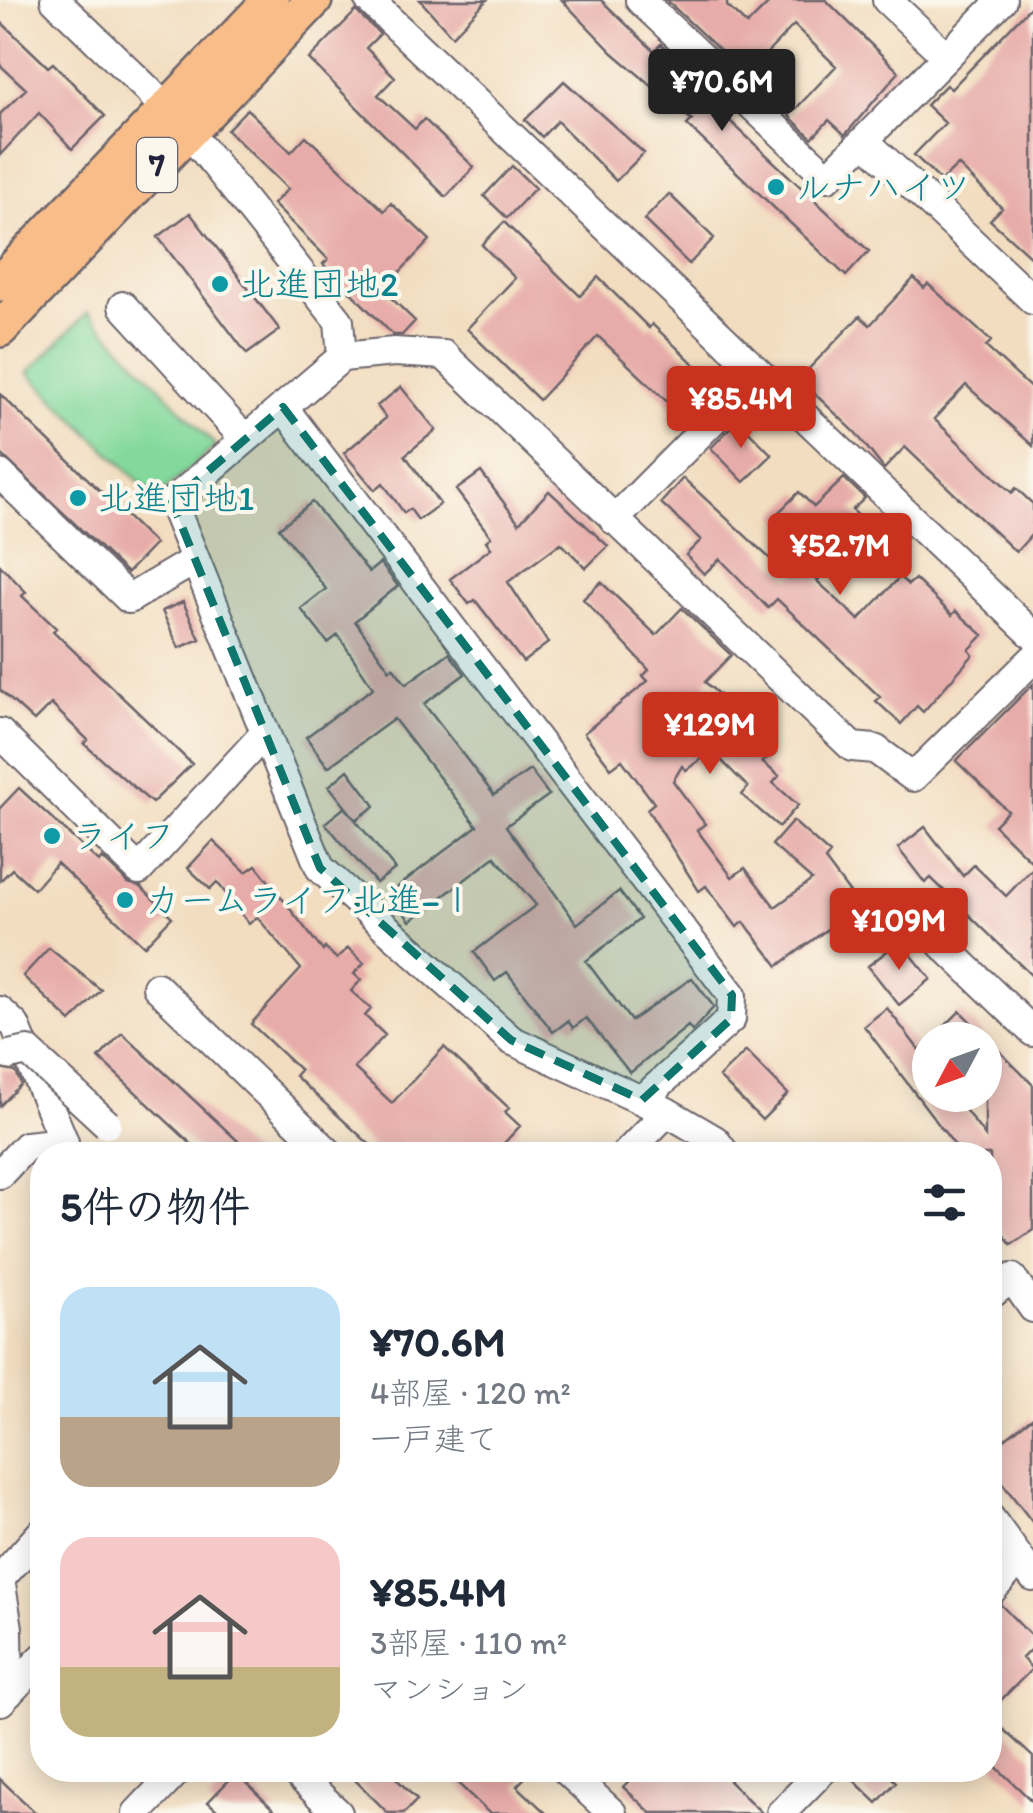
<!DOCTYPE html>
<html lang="ja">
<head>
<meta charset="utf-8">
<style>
	:root { --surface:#fff; --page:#f6f6f7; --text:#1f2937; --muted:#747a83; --accent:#c8321e }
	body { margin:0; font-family:Itim,"Klee One",sans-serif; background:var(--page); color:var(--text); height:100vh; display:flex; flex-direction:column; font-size:38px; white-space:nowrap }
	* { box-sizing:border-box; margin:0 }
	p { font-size:32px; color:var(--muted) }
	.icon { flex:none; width:55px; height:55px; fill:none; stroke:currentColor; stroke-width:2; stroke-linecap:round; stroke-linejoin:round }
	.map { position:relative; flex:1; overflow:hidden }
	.sheet { position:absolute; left:30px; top:1142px; width:972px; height:640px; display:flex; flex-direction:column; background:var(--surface); border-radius:40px; box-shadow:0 5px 25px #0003 }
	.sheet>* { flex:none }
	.needle { width:65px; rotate:229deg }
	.tools { position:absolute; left:912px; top:1022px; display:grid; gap:20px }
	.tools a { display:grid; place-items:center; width:90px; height:90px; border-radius:50%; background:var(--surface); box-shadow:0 5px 25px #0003; font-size:50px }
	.price { position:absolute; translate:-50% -85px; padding:0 22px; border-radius:10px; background:var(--accent); color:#fff; font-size:32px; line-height:65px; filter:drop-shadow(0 2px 5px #0008) }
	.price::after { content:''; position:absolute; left:50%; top:60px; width:30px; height:22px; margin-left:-15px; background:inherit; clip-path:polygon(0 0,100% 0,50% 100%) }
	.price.selected { background:#222; color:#fff }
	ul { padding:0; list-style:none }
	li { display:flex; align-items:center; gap:30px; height:250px; padding:0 30px }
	li span { display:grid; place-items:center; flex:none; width:280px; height:200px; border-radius:30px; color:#555 }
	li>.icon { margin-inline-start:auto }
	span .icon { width:120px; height:120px; fill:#fffc; stroke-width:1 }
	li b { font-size:42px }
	h2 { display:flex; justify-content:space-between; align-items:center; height:120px; padding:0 30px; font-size:42px }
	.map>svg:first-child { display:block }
	.green { fill:#83d99c; stroke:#527e6c; stroke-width:2.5 }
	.building { fill:#e7aca9 }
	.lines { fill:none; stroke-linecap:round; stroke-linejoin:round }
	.minor-casing { stroke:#6b636a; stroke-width:32 }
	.major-casing { stroke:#6b636a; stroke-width:40 }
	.minor { stroke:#fff; stroke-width:28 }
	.major { stroke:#f8bd89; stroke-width:35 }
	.minor-bridge-casing { stroke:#6b636a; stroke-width:32; stroke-linecap:butt }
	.minor-bridge { stroke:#fff; stroke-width:28 }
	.marked { fill:#0f766e; fill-opacity:0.2; stroke:#0f766e; stroke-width:8; stroke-dasharray:20 12; stroke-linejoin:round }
	.culture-dot { fill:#0f9aa8; stroke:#fbf7ec; stroke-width:4 }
	.labels { text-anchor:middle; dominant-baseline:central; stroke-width:8; stroke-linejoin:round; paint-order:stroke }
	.shield { fill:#fbf7ec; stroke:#636270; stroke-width:2.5 }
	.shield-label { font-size:32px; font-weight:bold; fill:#22223b }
	.culture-label { font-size:35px; fill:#0d838f; stroke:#fbf7ec; text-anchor:start }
</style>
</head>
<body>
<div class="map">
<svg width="1033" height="1813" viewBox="0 0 1033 1813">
	<rect width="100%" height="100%" fill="#fbf7ec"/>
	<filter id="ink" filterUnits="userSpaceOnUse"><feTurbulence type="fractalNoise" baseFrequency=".01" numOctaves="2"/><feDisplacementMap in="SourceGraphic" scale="20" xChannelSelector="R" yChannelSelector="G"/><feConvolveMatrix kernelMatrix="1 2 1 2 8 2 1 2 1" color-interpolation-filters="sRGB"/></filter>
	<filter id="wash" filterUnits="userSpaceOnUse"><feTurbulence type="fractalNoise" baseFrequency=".0048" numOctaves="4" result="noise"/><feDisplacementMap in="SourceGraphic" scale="40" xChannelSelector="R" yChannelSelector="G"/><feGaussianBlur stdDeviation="2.25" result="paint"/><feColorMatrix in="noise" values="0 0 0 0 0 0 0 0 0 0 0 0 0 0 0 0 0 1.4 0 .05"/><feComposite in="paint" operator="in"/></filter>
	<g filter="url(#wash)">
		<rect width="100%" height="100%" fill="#f2ddc0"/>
		<path class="green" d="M88 312 216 446 156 498 28 373Z"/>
		<g id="blocks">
			<path class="building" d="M420 0H487L452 36Z
				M562 0H601L654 51 661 44 721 101 717 105 731 117 729 120 869 251 846 276 687 125 692 120 613 53Z
				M666 0H727V6L747 25 772 0H826L899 72 845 135 829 120 812 138 789 116 836 66 794 25 746 75Z
				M1033 4V259L990 220 1002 208 958 165 941 181 914 155 945 123 926 105 946 85 951 89Z
				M356 11 380 34 366 48 395 77 378 95 415 129 424 119 474 167 446 197 309 59Z
				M0 21 48 67 53 63 105 116 72 149 39 113 0 155V114L26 89 0 65Z
				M564 81 644 153 616 181 557 121 542 137 525 120Z
				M247 109 291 152 306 136 384 211 391 203 430 240 383 290 415 321 402 335H393L323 264 328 259 273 204 288 189 227 130Z
				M512 166 535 188 507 218 484 196Z
				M669 194 714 238 689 264 644 220Z
				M190 213 280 330 247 354 158 237Z
				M504 222 580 296 598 277 649 328 652 324 710 379 678 412 598 336 539 400 467 329 515 278 482 245Z
				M914 278 924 288 928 284 991 341 986 347 1033 390V446L966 385 934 419 1012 493 1016 488 1033 504V533L1016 552 905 447 884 469 855 432 799 379 860 316 870 325Z
				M401 387 436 430 405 455 440 504 418 520 410 509 404 513 383 483 375 490 344 453 386 418 377 406Z
				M0 394 155 544 127 573 0 453Z
				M738 420 772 455 744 482 711 448Z
				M481 472 519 523 549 491 608 546 586 568 561 543 508 582 548 643 523 662 475 600 469 604 450 579 491 548 486 541 491 537 456 490Z
				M683 478 791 578 814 554 776 515 799 492 814 507 844 478 865 498 852 510 861 518 853 527 861 534 817 581 859 620 900 577 908 585 915 579 952 615 956 611 983 635 969 650 973 655 923 712 917 706 901 724 876 701 880 697 777 599 768 608 720 559 704 574 686 555 701 540 661 503Z
				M312 502 369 572 380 563 398 586 355 621 390 670 393 667 406 684 449 653 465 674 424 704 494 795 530 770 549 795 506 826 577 924 619 891 640 919 586 961 631 1021 692 978 714 1007 692 1031 688 1026 630 1073 586 1018 573 1028 568 1021 553 1032 507 972 495 981 474 952 536 905 495 857 410 921 389 893 477 826 394 719 328 767 306 737 373 688 338 635 328 643 301 609 326 589 279 528Z
				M0 565 26 592 22 596 56 628 53 631 192 764 152 803 84 744 88 740 51 704 34 721 0 690Z
				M601 582 656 635 682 608 731 655 705 682 739 713 749 727 743 733 767 758 762 762 779 776 773 783 798 805 779 827 742 795 748 787 712 751 686 770 682 766 673 781 705 824 697 830 732 877 745 868 775 907 812 880 772 845 793 821 830 854 825 860 865 913 841 932 834 924 778 966 744 922 737 927 706 886 699 891 647 809 654 803 622 760 611 768 584 733 648 681 643 676 649 670 583 599Z
				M183 602 200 639 179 648 162 611Z
				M1033 684V863L994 825 1008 811 956 761Z
				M348 770 375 806 356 820 329 786Z
				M19 788 99 862 102 858 128 883 141 887 172 917 144 946 57 863 34 889 12 869 0 881V808Z
				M345 807 395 869 376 883 325 823Z
				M925 827 963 876 974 865 1006 896 1033 868V977L931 878 925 883 898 848Z
				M213 841 246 872 256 865 323 951 325 948 337 959 348 948 364 963 354 974 361 980 351 991 371 1009 365 1016 385 1035 354 1068 392 1103 444 1047 509 1108 505 1112 520 1126 493 1155H381L295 1076 300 1070 251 1024 301 969 257 917 249 924 217 882 210 889 188 868Z
				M900 941 931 979 899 1005 868 966Z
				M49 948 101 990 71 1022 23 976Z
				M887 1008 920 1051 930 1041V1095H954L985 1136V1040H931L960 1011 1033 1085V1230L1011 1245 990 1215V1155H962L864 1026Z
				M122 1033 253 1155H203L99 1058Z
				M746 1051 788 1094 762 1120 719 1077Z
				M0 1069 16 1072 21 1084 0 1106Z
				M1033 1417V1523L990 1467V1450Z
				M1001 1605 1033 1638V1647L1022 1658 1032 1669 990 1711V1609Z
				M990 1717 1033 1757V1802L990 1761Z
				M345 1770H388L417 1800 404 1813H388Z
				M444 1770H532L517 1786 546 1813H489Z
				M639 1770H739L729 1781 762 1813H651L623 1787Z
				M843 1770H884L896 1782 877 1803Z
				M236 1773 277 1813H220L208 1802Z
				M0 1779 36 1813H0Z"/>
		</g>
	</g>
	<g filter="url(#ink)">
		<use href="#blocks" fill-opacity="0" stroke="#6b636a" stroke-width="2.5"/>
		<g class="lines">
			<g class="minor-casing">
				<path id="minor" d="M55 0 147 89 205 152 339 321 342 357 172 502 320 868 511 1040 667 1112 715 1140 726 1155
					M369 0 1033 635
					M640 0 828 177 1002 0
					M887 0 946 56
					M865 141 1033 300
					M123 306 245 439
					M342 357 394 352 444 355 852 747 875 749 913 777 1033 659
					M283 407 732 995 731 1019 642 1100
					M0 474 129 599 195 560
					M614 520 757 376
					M0 733 139 870 265 733
					M926 929 1033 1032
					M157 987 331 1155
					M0 1011 15 1025 64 1142 26 1146 0 1174
					M625 1155 667 1112
					M990 1295 1012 1278 1033 1308
					M990 1518 1033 1577
					M0 1579 8 1628 9 1693
					M0 1579 42 1532
					M990 1592 1020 1559
					M1 1701 42 1658
					M293 1770 338 1813
					M566 1770 612 1813
					M137 1813 178 1770
					M781 1813 823 1770"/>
			</g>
			<g class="major-casing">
				<path id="major" d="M0 283 271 0
					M0 329 314 0"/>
			</g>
			<use href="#minor" class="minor"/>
			<use href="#major" class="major"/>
			<g class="minor-bridge-casing">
				<path id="minor-bridge" d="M9 1055 28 1051 107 1124"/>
			</g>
			<use href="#minor-bridge" class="minor-bridge"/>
		</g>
	</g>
	<path class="marked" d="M283 407 732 995 731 1019 642 1100 511 1040 320 868 172 502Z"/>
	<g class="culture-dot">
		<circle cx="776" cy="187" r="10"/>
		<circle cx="220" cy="284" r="10"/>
		<circle cx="78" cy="498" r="10"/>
		<circle cx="52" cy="836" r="10"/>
		<circle cx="125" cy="900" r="10"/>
	</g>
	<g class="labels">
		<rect class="shield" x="137" y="138" width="40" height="54" rx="8"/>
		<g class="shield-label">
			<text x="157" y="165">7</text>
		</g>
		<g class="culture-label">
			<text x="796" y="187">ルナハイツ</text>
			<text x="240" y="284">北進団地2</text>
			<text x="98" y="498">北進団地1</text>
			<text x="72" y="836">ライフ</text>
			<text x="145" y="900">カームライフ北進‐Ⅰ</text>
		</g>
	</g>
</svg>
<div class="tools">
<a><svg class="needle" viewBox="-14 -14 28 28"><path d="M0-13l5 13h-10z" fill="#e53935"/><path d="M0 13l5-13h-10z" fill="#747a83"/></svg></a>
</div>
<b class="price selected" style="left:722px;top:134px">¥70.6M</b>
<b class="price" style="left:741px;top:451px">¥85.4M</b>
<b class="price" style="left:840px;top:598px">¥52.7M</b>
<b class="price" style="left:710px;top:777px">¥129M</b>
<b class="price" style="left:899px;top:973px">¥109M</b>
<section class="sheet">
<h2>5件の物件<svg class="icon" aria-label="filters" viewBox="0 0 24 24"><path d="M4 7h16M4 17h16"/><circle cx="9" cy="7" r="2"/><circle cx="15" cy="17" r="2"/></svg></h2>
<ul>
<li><span style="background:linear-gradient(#bfe0f5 65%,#b9a48a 0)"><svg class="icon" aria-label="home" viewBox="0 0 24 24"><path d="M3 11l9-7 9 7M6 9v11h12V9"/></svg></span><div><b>¥70.6M</b><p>4部屋 · 120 m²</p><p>一戸建て</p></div></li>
<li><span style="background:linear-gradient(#f6c9c9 65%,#c2b280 0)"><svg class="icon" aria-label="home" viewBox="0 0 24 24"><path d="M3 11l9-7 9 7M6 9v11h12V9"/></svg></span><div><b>¥85.4M</b><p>3部屋 · 110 m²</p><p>マンション</p></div></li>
</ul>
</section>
</div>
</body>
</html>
